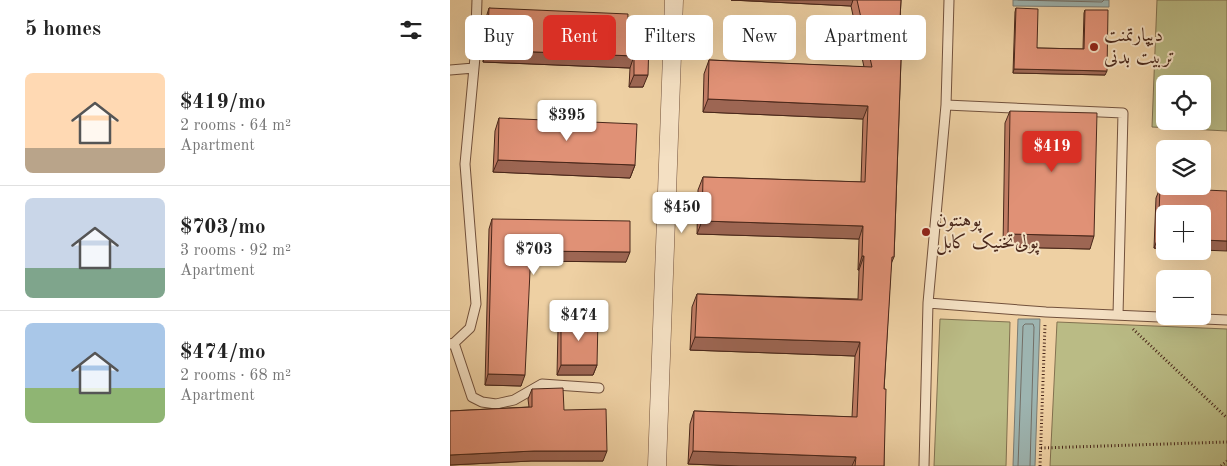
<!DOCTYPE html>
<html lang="en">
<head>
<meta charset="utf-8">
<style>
	:root { --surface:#fff; --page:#f2f2f2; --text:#222; --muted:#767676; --line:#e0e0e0; --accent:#d93025 }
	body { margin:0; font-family:"Old Standard TT",Amiri,serif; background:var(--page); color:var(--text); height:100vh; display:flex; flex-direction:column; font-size:19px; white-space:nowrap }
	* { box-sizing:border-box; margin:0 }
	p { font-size:16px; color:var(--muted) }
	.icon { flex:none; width:28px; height:28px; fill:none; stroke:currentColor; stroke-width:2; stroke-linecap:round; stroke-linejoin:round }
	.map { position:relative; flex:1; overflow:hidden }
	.sheet { display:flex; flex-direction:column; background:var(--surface); width:450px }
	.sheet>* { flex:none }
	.guide { position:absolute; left:15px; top:15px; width:475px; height:45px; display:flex; gap:10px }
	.tools { position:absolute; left:706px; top:75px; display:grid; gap:10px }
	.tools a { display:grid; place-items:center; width:55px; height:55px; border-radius:8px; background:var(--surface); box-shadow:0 5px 20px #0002; font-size:25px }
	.price { position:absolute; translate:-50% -42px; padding:0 11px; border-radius:5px; background:#fff; color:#222; font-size:16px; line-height:32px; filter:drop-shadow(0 1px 2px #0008) }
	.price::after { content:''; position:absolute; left:50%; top:30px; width:15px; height:11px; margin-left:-8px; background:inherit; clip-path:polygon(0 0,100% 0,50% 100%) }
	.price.active { background:var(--accent); color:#fff }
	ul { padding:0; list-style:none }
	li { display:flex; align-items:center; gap:15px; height:125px; padding:0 25px }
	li+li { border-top:1px solid var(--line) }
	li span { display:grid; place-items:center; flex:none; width:140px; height:100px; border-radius:8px; color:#555 }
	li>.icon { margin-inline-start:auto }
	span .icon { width:60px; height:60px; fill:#fffc; stroke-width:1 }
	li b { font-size:21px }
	h2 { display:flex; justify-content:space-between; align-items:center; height:60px; padding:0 25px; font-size:21px }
	.tag { padding:0 18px; border-radius:8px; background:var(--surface); box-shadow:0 5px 20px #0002; font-size:18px; line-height:45px }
	.tag.active { background:var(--accent); color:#fff }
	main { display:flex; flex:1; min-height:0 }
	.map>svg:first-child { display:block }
	.green { fill:#babb85; stroke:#827150; fill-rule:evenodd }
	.water { fill:#9db4b0; stroke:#7b7c74 }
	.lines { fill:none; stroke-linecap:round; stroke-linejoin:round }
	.shore { stroke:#736e65; stroke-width:1 }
	.lane-casing { stroke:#72513c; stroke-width:11 }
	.street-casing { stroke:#72513c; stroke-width:19 }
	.path { stroke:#49271a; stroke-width:3; stroke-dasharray:1 2.5; stroke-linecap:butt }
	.lane { stroke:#f4e0c3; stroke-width:9 }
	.street { stroke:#f4e0c3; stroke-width:18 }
	.wall { fill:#c17d65; stroke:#49271a }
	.shaded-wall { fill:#9d6653; stroke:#49271a }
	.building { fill:#e09176; stroke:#49271a }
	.poi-dot { fill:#8f2418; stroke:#f4e0c3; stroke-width:2 }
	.labels { text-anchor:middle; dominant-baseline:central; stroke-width:4; stroke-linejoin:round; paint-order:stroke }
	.poi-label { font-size:19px; fill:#49271a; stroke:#f4e0c3; text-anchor:start }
</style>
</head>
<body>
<main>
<section class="sheet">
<h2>5 homes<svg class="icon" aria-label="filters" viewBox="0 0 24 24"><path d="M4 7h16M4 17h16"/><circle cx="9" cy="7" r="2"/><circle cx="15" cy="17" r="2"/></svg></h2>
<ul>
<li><span style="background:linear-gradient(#ffd9b3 75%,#b9a48a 0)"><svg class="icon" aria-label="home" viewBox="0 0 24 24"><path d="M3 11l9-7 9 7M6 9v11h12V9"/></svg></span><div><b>$419/mo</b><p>2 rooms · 64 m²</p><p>Apartment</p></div></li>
<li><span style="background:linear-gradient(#c9d6e8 70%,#7fa58c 0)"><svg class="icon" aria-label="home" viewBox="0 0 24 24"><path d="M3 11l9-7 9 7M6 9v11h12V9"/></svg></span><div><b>$703/mo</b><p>3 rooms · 92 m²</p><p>Apartment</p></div></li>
<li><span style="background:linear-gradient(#a9c7e8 65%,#8fb573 0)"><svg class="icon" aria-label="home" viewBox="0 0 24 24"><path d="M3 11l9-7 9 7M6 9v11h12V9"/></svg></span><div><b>$474/mo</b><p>2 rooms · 68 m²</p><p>Apartment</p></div></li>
</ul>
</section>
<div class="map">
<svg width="777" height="466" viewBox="0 0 777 466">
	<rect width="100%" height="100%" fill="#eed0a3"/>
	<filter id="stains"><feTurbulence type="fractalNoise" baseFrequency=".004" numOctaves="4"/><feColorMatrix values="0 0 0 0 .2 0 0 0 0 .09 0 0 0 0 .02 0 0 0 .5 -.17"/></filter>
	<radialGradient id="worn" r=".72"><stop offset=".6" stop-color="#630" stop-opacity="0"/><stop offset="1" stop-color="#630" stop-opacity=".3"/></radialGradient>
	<path class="green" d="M707 0H777V131L702 127ZM715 84H752V121H715Z
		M490 319 560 322 556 466H484Z
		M607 322 777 329V466H600Z"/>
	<path class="water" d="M563 0H659V7L563 6Z
		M568 319H590L585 466H563Z"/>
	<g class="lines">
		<path class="shore" d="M568 0 652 2 654 0
			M568 466 573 326 575 324H583L584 327 580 466"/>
		<g class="lane-casing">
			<path id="lane" d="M0 70 24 68
				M496 105 673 113 668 315
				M478 303 596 312 777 320
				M4 343 22 397 32 402 46 404 64 400 92 384 149 388
				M0 344 4 343 20 328 26 304 15 164 25 57 27 0
				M474 466 478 303 496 105 499 0"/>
		</g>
		<g class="street-casing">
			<path id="street" d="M207 466 224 0"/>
		</g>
		<path class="path" d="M683 329 777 418
			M591 448 777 442
			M590 466 595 325
			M771 466 777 461"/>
		<use href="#lane" class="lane"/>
		<use href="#street" class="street"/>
	</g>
	<path class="wall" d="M281 0H451L450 19 451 59 444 257 441 264 434 389V466H290L238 464 240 424 244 411 402 417 405 356 240 350 242 307 247 294 408 299 409 270H408L409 239 247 234 248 190 253 177 411 182 413 119 253 112 254 74 259 60 414 67 401 6Z
		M39 8 177 39 199 40 193 87H179L180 68 33 62 35 21Z
		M566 8 587 48 633 49 634 13 635 10 655 75 563 73 565 12Z
		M560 111 640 249 553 247 555 123Z
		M49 118 185 165 180 178 43 172 45 131Z
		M715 146V249L704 248 706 198 710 188 711 156Z
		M42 219 176 262 80 261 71 386 35 385 39 229Z
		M111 319 147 365 143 375H107L108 329Z
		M82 389 114 410 153 461H81L0 465V411L79 407 78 399Z"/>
	<path class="shaded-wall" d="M281 0H403L401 6Z
		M37 50 184 56 180 68 33 62Z
		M564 69 657 71 655 75 563 73Z
		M184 75H198L193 87H179Z
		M258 99 418 106 413 119 253 112Z
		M48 160 185 165 180 178 43 172Z
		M252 221 413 226 409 239 247 234Z
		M558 234 644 236 640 249 553 247Z
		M708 238 715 239V249L704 248Z
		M752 240 777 241V251L752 250Z
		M81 251 180 252 176 262 77 261Z
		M412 256H414L409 270H408Z
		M245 337 410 342 405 356 240 350Z
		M111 365H147L143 375H107Z
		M38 374 75 375 71 386 35 385Z
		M84 451H157L153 461H81L0 465V455Z
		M243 451 406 457 402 466H290L238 464Z"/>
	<path class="building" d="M407 0H451L450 19H461L451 59 444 257H442L434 389H436L434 466H405L406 457 243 451 244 411 407 417 410 342 245 337 247 294 412 300 414 256H412L413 226 252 221 253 177 415 182 418 106 258 99 259 60 422 67Z
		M39 8 178 14 177 39 199 40 198 75H184V56L37 50Z
		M566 8 588 9 587 48 634 49 635 10H658L657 71 564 69Z
		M560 111 647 113 644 236 558 234Z
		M49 118 187 124 185 165 48 160Z
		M715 146H735V149H715V186H734V189L777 191V241L752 240V214H715V239L708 238 710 188H714Z
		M42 219 180 221V252L81 251 75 375 38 374Z
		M111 319H148L147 365H111Z
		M113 388 114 410 156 409 157 451H84L0 455V411L82 407V389Z"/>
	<g class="poi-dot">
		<circle cx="644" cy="47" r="5"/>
		<circle cx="476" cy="232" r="5"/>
	</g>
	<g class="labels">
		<g class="poi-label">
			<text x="654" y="36">دیپارتمنت<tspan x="654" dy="22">تربیت بدنی</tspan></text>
			<text x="486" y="221">پوهنتون<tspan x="486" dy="22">پولی‌تخنیک کابل</tspan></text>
		</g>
	</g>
	<rect width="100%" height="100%" filter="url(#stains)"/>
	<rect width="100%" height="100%" fill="url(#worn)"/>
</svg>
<div class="tools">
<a><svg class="icon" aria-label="locate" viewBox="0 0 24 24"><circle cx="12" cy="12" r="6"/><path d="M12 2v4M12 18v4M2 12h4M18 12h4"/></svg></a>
<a><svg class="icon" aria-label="layers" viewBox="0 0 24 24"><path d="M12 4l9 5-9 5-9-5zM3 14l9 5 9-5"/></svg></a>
<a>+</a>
<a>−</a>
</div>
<b class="price" style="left:117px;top:142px">$395</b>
<b class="price active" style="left:602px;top:173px">$419</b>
<b class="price" style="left:232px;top:234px">$450</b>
<b class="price" style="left:84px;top:276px">$703</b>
<b class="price" style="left:129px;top:342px">$474</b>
<div class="guide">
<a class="tag">Buy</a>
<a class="tag active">Rent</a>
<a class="tag">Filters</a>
<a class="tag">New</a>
<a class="tag">Apartment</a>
</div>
</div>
</main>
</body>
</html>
